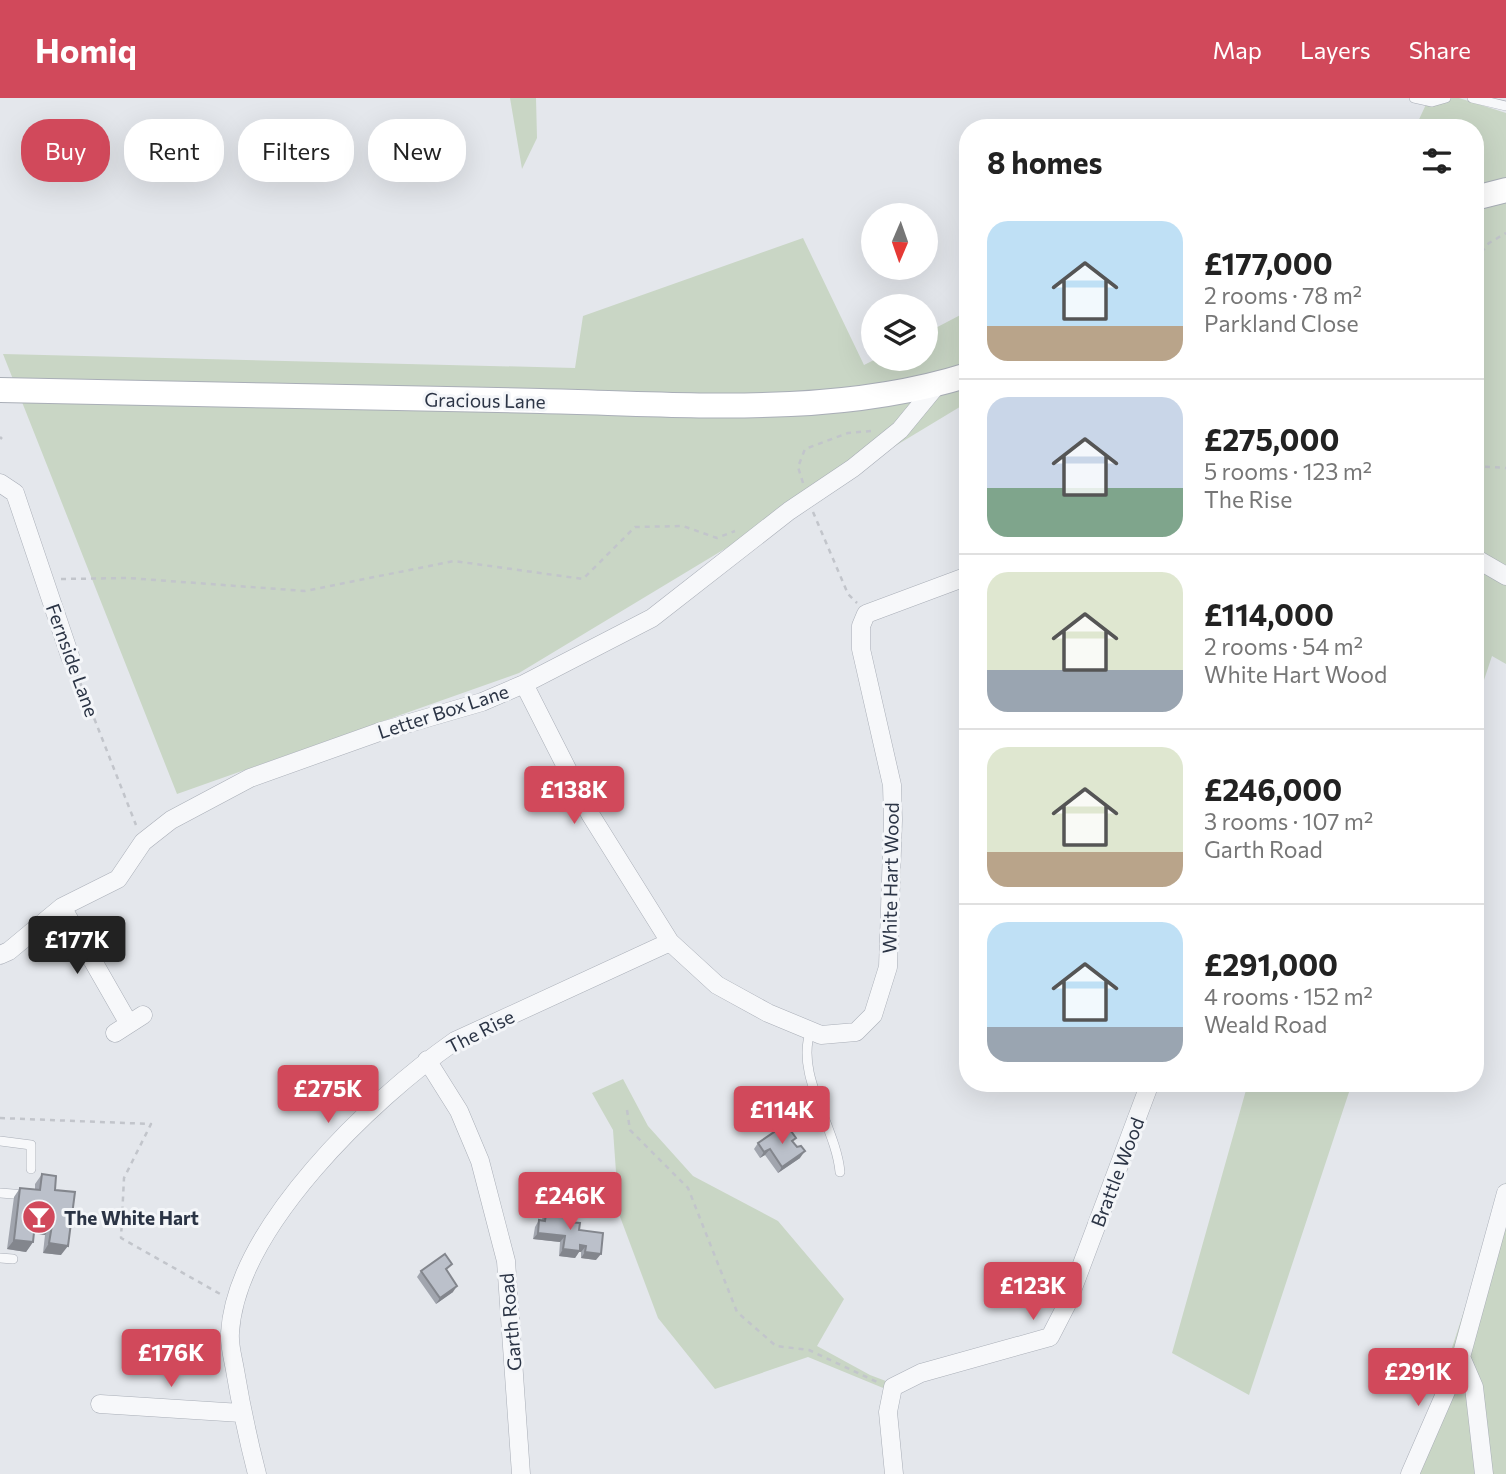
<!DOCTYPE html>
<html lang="en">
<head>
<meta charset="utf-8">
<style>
	:root { --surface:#fff; --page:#f2f2f2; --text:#222; --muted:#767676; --line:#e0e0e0; --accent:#d1495b }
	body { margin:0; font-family:Commissioner,sans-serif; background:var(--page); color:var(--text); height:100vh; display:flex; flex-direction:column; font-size:26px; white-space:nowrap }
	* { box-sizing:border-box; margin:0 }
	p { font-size:23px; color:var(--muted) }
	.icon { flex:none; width:38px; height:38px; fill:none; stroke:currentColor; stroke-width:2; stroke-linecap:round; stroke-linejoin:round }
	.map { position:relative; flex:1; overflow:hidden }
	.side { position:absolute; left:959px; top:21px; width:525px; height:973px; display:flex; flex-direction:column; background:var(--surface); border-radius:28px; box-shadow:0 7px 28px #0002 }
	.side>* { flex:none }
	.guide { position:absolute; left:21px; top:21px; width:665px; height:63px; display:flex; gap:14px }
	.needle { width:46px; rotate:182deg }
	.controls { position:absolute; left:861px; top:105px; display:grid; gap:14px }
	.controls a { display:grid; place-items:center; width:77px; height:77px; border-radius:50%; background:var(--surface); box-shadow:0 7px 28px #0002; font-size:35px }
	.price { position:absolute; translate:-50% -60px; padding:0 16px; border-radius:7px; background:var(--accent); color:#fff; font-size:23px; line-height:46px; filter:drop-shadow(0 2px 4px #0008) }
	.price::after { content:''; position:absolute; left:50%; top:42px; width:21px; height:16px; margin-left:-10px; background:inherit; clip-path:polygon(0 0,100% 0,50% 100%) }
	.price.current { background:#222; color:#fff }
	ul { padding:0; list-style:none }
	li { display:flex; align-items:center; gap:21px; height:175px; padding:0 28px }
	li+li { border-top:2px solid var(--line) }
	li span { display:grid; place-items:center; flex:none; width:196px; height:140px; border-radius:21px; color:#555 }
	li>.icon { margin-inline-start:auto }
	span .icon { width:84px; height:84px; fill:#fffc; stroke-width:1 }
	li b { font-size:30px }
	h2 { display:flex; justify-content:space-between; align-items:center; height:84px; padding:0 28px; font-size:30px }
	.chip { padding:0 24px; border-radius:28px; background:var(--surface); box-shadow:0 7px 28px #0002; font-size:24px; line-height:63px }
	.chip.current { background:var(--accent); color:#fff }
	header { display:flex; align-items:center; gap:42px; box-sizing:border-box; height:98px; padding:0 35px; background:var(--accent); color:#fff }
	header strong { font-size:33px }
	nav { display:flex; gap:38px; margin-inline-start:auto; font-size:24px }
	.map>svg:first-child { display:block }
	.green { fill:#c9d6c5 }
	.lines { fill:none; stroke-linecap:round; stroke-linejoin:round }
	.lane-casing { stroke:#a9aeb7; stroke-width:10 }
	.street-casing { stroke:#a9aeb7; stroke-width:19 }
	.secondary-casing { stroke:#a9aeb7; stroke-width:26 }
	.path { stroke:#c2c5cb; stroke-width:2.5; stroke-dasharray:5 5; stroke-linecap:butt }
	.lane { stroke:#f7f8fa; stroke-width:9 }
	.street { stroke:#f7f8fa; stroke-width:18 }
	.secondary { stroke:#fff; stroke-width:24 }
	.wall { fill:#a1a5ae }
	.shaded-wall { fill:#83868d }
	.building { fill:#bbc0ca; stroke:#83868d; stroke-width:2 }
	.labels { text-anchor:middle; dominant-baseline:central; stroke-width:6; stroke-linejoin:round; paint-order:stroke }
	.street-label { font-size:19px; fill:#2b3445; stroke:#f4f6f9 }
	.poi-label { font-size:19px; font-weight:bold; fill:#2b3445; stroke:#f4f6f9; text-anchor:start }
</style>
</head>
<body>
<header>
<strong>Homiq</strong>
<nav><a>Map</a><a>Layers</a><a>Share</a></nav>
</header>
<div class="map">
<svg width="1506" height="1376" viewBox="0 0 1506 1376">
	<rect width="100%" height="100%" fill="#e4e7ec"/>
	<path class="green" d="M510 0H536L537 40 522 71Z
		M1429 0H1459L1506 15V566L1492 558 1475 609V30H1415Z
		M803 140 864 267 876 261H926V235L968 213V304L519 575 177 696 3 256 575 270 583 218Z
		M623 981 648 1028 693 1078 778 1123 844 1201 817 1248 870 1277 891 1285 888 1292 808 1259 715 1291 658 1220 619 1116 613 1032 592 995Z
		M1248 985H1352L1249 1297 1172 1255Z
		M1506 1084V1376H1403L1421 1345Z"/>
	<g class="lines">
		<g class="lane-casing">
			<path id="lane" d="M1414 0 1432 4 1446 0
				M1472 0 1506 8
				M811 932C794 976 836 1029 840 1074
				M0 1043 31 1047V1071
				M0 1095 26 1097
				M0 1160 13 1161"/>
		</g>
		<g class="street-casing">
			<path id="street" d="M0 385 15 395 71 561
				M1475 460 1506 478
				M524 586 590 716 670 844 717 887 768 915 821 937 856 934 873 917 888 869 893 722 892 687 861 551V528L866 516 968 478
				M62 809 129 926
				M0 857 9 853 62 809 118 781 143 744 171 722 250 680 382 633 482 604 524 586 652 520 789 413 853 370 900 332 937 287
				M115 935 143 917
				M427 962 459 1013 480 1063 506 1163 521 1376
				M1461 1259 1474 1289 1484 1376
				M100 1306 241 1315
				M257 1376C248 1341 241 1308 235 1272 233 1260 229 1247 230 1235 236 1130 372 1001 455 943L670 844
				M894 1376 888 1314 893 1289 921 1275 1050 1239 1067 1206 1150 985
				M1410 1376 1461 1259 1506 1095"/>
		</g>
		<g class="secondary-casing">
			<path id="secondary" d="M1475 100 1506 92
				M0 292C180 296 361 299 541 303 681 306 832 320 968 277"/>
		</g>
		<path class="path" d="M1475 162 1489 145 1506 135
			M0 339 2 341
			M1475 368 1506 370
			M803 385 798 369 805 351 848 335 871 333
			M813 414 848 496 857 505
			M61 481 128 480 305 493 454 463 583 481 635 429 683 428 717 440 735 433
			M76 574 136 727
			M627 1012 630 1032 688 1090 737 1214 776 1248 809 1252 877 1284
			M0 1020 151 1026 124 1080 121 1140 222 1197"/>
		<use href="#lane" class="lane"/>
		<use href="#street" class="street"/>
		<use href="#secondary" class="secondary"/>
	</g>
	<path class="wall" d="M793 1044 800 1060 778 1075 765 1057 760 1060 754 1051 758 1045Z
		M42 1076 55 1092 61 1157 43 1155 45 1137 34 1135 33 1144 26 1154 7 1151 14 1099 20 1090 35 1091V1086Z
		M547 1109 579 1132 596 1162 581 1160V1154H579L575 1160 559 1158 560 1144 533 1141 535 1129 539 1122 542 1123 543 1115Z
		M421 1173H447L453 1194 436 1206 417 1179Z"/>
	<path class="shaded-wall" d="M770 1051 765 1057 760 1060 764 1054Z
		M805 1053 800 1060 778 1075 782 1069Z
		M35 1125 52 1127 45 1137 29 1135Z
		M538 1135 565 1138 560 1144 533 1141Z
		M14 1142 33 1144 26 1154 7 1151Z
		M49 1145 68 1148 61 1157 43 1155Z
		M580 1147 586 1148 581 1154H579L575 1160 559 1158 563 1151Z
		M585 1154 601 1156 596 1162 581 1160Z
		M457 1188 453 1194 436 1206 440 1200Z"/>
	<path class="building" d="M786 1026 796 1040 792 1043 797 1049 801 1048 805 1053 782 1069 770 1051 764 1054 758 1045Z
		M42 1076 56 1078 55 1092 75 1094 68 1148 49 1145 52 1127 35 1125 33 1144 14 1142 20 1090 40 1092Z
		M547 1109 569 1111 568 1124 580 1125 579 1132 603 1135 601 1156 585 1154 586 1148 580 1147V1153L563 1151 565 1138 538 1135 539 1122 545 1123Z
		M445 1156 452 1166 446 1171 457 1188 440 1200 421 1173Z"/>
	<defs>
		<g id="bar-disc" transform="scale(1.75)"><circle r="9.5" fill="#d1495b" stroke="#f4f6f9"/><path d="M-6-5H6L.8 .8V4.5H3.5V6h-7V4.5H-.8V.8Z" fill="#fff"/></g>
	</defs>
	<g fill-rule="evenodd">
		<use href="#bar-disc" x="39" y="1119"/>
	</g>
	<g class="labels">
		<g class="street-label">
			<text transform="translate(485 302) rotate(1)">Gracious Lane</text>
			<text transform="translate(73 562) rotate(70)">Fernside Lane</text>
			<text transform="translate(443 613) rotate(-18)">Letter Box Lane</text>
			<text transform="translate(890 780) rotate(-89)">White Hart Wood</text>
			<text transform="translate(480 933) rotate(-27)">The Rise</text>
			<text transform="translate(1117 1074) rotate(-69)">Brattle Wood</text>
			<text transform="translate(510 1224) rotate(-95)">Garth Road</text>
		</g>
		<g class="poi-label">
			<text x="64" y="1119">The White Hart</text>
		</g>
	</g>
</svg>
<div class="controls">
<a><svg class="needle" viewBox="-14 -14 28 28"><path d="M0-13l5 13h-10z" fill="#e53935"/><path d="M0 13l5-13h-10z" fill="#767676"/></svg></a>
<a><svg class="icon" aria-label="layers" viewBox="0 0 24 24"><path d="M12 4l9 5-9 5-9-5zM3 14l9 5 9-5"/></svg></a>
</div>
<b class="price" style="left:574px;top:728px">£138K</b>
<b class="price current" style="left:77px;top:878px">£177K</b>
<b class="price" style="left:328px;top:1027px">£275K</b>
<b class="price" style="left:782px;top:1048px">£114K</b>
<b class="price" style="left:570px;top:1134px">£246K</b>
<b class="price" style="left:1033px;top:1224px">£123K</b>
<b class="price" style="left:171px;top:1291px">£176K</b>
<b class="price" style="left:1418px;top:1310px">£291K</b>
<div class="guide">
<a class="chip current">Buy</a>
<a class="chip">Rent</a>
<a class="chip">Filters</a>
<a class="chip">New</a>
</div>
<section class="side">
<h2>8 homes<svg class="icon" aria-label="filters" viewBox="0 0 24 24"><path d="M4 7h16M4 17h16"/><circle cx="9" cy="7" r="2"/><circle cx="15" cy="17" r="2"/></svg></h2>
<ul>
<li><span style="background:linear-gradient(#bfe0f5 75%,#b9a48a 0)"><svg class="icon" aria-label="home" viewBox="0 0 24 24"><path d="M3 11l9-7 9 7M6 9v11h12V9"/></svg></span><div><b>£177,000</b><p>2 rooms · 78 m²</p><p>Parkland Close</p></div></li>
<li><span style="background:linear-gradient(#c9d6e8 65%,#7fa58c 0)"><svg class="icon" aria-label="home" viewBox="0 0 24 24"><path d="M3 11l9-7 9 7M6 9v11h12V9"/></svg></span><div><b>£275,000</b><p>5 rooms · 123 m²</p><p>The Rise</p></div></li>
<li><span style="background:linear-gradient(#dfe7d0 70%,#9aa5b1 0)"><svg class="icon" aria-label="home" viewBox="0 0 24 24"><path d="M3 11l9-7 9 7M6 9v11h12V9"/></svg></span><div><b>£114,000</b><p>2 rooms · 54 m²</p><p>White Hart Wood</p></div></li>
<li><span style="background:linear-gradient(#dfe7d0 75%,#b9a48a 0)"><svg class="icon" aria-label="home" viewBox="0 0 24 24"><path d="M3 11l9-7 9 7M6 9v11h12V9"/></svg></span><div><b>£246,000</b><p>3 rooms · 107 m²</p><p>Garth Road</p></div></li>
<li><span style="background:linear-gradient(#bfe0f5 75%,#9aa5b1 0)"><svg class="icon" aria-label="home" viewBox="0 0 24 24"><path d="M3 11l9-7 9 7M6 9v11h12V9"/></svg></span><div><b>£291,000</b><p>4 rooms · 152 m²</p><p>Weald Road</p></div></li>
</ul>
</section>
</div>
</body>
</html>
